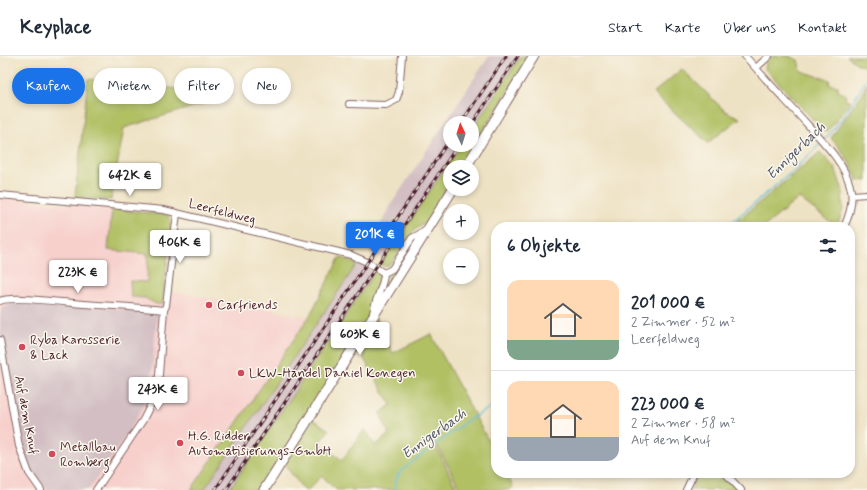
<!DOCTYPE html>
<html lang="de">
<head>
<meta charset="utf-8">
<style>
	:root { --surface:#fff; --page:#f2f2f3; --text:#1f2937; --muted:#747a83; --line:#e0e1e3; --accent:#1a73e8 }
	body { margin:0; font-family:Mynerve,sans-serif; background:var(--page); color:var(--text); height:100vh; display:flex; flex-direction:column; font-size:15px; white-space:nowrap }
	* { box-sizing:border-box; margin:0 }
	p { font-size:13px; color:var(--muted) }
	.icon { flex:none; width:22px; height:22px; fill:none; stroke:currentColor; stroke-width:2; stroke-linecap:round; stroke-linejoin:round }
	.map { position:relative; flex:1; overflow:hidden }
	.side { position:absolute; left:491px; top:166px; width:364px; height:256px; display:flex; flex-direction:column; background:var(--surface); border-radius:16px; box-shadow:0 2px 6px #0003 }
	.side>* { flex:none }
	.top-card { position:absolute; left:12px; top:12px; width:380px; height:36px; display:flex; gap:8px }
	.needle { width:26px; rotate:356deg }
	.fabs { position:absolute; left:443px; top:60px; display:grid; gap:8px }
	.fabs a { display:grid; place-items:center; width:36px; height:36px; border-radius:50%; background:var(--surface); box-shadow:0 2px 6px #0003; font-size:20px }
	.price { position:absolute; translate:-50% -34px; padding:0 9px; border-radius:4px; background:#fff; color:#222; font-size:13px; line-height:26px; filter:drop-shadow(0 1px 2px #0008) }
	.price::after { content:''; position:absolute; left:50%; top:24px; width:12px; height:9px; margin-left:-6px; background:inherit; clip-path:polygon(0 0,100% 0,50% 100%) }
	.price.on { background:var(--accent); color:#fff }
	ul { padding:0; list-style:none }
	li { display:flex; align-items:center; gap:12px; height:100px; padding:0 16px }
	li+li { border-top:1px solid var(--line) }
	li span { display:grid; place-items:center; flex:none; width:112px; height:80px; border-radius:12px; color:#555 }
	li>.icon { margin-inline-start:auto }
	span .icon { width:48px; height:48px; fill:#fffc; stroke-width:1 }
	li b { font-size:17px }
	h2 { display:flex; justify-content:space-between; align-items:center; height:48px; padding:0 16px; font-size:17px }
	.tag { padding:0 14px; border-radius:18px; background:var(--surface); box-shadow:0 2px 6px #0003; font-size:14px; line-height:36px }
	.tag.on { background:var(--accent); color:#fff }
	header { display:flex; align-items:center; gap:24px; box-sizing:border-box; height:56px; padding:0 20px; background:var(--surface); border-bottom:1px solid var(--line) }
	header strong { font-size:19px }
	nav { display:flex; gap:22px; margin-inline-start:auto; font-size:14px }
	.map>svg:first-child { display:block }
	.built { fill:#f7d0cc }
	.industrial { fill:#d2bec3 }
	.green { fill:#b0c063; stroke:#7d7047 }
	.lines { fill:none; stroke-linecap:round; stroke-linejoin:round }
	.stream { stroke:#54bad2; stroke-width:1.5 }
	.street-casing { stroke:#836361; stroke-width:8 }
	.secondary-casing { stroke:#836361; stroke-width:11 }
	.street { stroke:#fff; stroke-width:6 }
	.secondary { stroke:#fff; stroke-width:9 }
	.rail-casing { stroke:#4a1f2b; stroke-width:3 }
	.rail { stroke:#fbf7ec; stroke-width:1.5; stroke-dasharray:4.5; stroke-linecap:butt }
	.poi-dot { fill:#d1495b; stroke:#fbf7ec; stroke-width:1.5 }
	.labels { text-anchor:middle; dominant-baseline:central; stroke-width:3; stroke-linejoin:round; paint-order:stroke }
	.street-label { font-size:13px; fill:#4a1f2b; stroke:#fbf7ec }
	.poi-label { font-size:13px; fill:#4a1f2b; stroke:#fbf7ec; text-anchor:start }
	.water-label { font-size:14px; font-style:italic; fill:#4e5565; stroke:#fbf7ec }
</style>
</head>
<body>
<header>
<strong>Keyplace</strong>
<nav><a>Start</a><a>Karte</a><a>Über uns</a><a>Kontakt</a></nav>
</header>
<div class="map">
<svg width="867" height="434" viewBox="0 0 867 434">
	<rect width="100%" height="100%" fill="#fbf7ec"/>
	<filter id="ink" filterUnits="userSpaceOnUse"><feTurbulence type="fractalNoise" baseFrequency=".025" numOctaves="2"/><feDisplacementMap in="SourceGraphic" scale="8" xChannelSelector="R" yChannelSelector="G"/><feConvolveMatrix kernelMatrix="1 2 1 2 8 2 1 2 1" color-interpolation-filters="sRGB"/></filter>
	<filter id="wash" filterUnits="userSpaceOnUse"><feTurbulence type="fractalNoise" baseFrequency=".012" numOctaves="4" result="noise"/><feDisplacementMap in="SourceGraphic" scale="16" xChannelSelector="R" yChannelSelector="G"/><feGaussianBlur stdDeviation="0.9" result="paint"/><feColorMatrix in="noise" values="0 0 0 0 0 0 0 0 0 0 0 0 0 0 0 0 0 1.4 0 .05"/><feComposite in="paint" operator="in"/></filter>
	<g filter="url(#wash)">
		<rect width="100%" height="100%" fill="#eee2c4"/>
		<path class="built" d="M0 142 112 153 108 194 148 198 147 226 131 241 145 242 156 248H163L171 235 309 261 191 434H88L117 393 142 353 2 252 0 260Z
			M0 277 16 346 25 397 34 419 48 434H0Z"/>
		<path class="industrial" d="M489 0H521L472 73V67H450V89H461L384 203 366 193 372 185 390 150Z
			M357 208 374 216 229 434H204Z
			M11 246H30L157 256 151 328 142 353 117 393 88 434H48L34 419 25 397 16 346 0 277V260L2 252Z"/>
		<path class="green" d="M521 0H530L461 111H450V128L426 166 415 174 395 203 389 209 384 210 380 209 461 89H472V73Z
			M772 0H790V1L798 4 801 15 830 24 829 28 838 30V35L846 39 845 44 851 46 826 77 765 13 766 6Z
			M847 0H867V12L856 7Z
			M682 13 725 55 740 62 708 87 653 37Z
			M88 23 232 39 124 72 111 144 75 141Z
			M867 27V125L857 124C851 107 842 95 831 82L862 38Z
			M820 96 835 112 842 132 843 153 837 171 799 142 764 171H743L735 167Z
			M112 153 168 159 171 167 163 248H156L145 242 131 241 130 225 147 226 148 198 108 194Z
			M421 179 378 247 384 228 390 218 414 183Z
			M340 201 357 208 204 434H191L309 261Z
			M376 214 379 217V225L373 240 368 263 259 434H229Z
			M376 263 393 297 431 278 496 399V417H506L513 431 509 434H460L438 390 437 392 457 434H336L322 420 308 434H304L284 408 313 363 329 374 319 387 342 404 365 373 375 390 389 378 380 357 391 349 364 303V297L358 292Z
			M698 417H723L739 434H691Z"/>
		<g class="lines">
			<path class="stream" d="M824 84C842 66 855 44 867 22
				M726 171 792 116 821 87
				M394 434 397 421 402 414 467 365 496 348"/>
		</g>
	</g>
	<g filter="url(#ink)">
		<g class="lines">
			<g class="street-casing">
				<path id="street" d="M745 0C765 23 786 45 807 68 823 86 844 106 850 130 854 144 850 158 844 171
					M756 12 769 0
					M349 48 386 49 396 44 399 36 402 0
					M0 139 164 154 351 199 367 206 384 217
					M852 139 867 138
					M384 217 392 213 412 182 427 174
					M0 245C11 239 68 247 83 248 110 250 137 251 164 254
					M373 259C374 243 384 231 384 217
					M0 284 19 390 29 417 41 434
					M725 417 741 434
					M96 434 143 364 150 350 156 335 159 319 164 254 166 250 177 157
					M686 434 694 417"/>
			</g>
			<g class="secondary-casing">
				<path id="secondary" d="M466 111 534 0
					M264 434 453 133"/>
			</g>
			<use href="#street" class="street"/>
			<use href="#secondary" class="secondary"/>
			<g class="rail-casing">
				<path id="rail" d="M461 67 506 0
					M472 68 518 0
					M215 434 450 83
					M226 434 458 89"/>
			</g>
			<use href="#rail" class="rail"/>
		</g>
	</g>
	<g class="poi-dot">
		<circle cx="209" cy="249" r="4"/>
		<circle cx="22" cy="291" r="4"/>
		<circle cx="241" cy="317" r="4"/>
		<circle cx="180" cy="387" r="4"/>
		<circle cx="52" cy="398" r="4"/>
	</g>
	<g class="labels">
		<g class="street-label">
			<text transform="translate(222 156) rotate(14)">Leerfeldweg</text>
			<text transform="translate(26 359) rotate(79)">Auf dem Knuf</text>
		</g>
		<g class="poi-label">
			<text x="217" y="249">Carfriends</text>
			<text x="30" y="284">Ryba Karosserie<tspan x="30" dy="15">&amp; Lack</tspan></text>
			<text x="249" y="317">LKW-Handel Daniel Konegen</text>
			<text x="188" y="380">H.G. Ridder<tspan x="188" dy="15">Automatisierungs-GmbH</tspan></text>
			<text x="60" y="391">Metallbau<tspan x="60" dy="15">Romberg</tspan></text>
		</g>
		<g class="water-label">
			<text transform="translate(796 95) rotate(-44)">Ennigerbach</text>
			<text transform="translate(434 378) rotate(-36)">Ennigerbach</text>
		</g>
	</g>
</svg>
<div class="fabs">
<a><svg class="needle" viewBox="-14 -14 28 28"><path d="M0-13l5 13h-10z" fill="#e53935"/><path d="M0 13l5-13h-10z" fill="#747a83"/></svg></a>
<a><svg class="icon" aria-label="layers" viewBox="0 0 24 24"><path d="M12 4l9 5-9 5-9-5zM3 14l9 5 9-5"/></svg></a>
<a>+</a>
<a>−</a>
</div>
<b class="price" style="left:130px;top:141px">642K €</b>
<b class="price on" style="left:375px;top:200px">201K €</b>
<b class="price" style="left:180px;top:208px">406K €</b>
<b class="price" style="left:78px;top:238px">223K €</b>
<b class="price" style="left:360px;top:300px">603K €</b>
<b class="price" style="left:158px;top:355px">243K €</b>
<div class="top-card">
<a class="tag on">Kaufen</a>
<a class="tag">Mieten</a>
<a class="tag">Filter</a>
<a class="tag">Neu</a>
</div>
<section class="side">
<h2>6 Objekte<svg class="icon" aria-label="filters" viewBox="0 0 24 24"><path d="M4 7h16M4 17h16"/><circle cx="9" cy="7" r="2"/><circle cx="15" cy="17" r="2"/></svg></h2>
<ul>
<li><span style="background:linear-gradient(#ffd9b3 75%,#7fa58c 0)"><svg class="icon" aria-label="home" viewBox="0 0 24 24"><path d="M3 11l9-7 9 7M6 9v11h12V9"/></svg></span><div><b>201 000 €</b><p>2 Zimmer · 52 m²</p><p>Leerfeldweg</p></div></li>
<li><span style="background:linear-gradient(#ffd9b3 70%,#9aa5b1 0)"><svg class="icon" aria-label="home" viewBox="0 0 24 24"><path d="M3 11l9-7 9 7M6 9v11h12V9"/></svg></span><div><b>223 000 €</b><p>2 Zimmer · 58 m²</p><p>Auf dem Knuf</p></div></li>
</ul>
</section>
</div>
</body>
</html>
